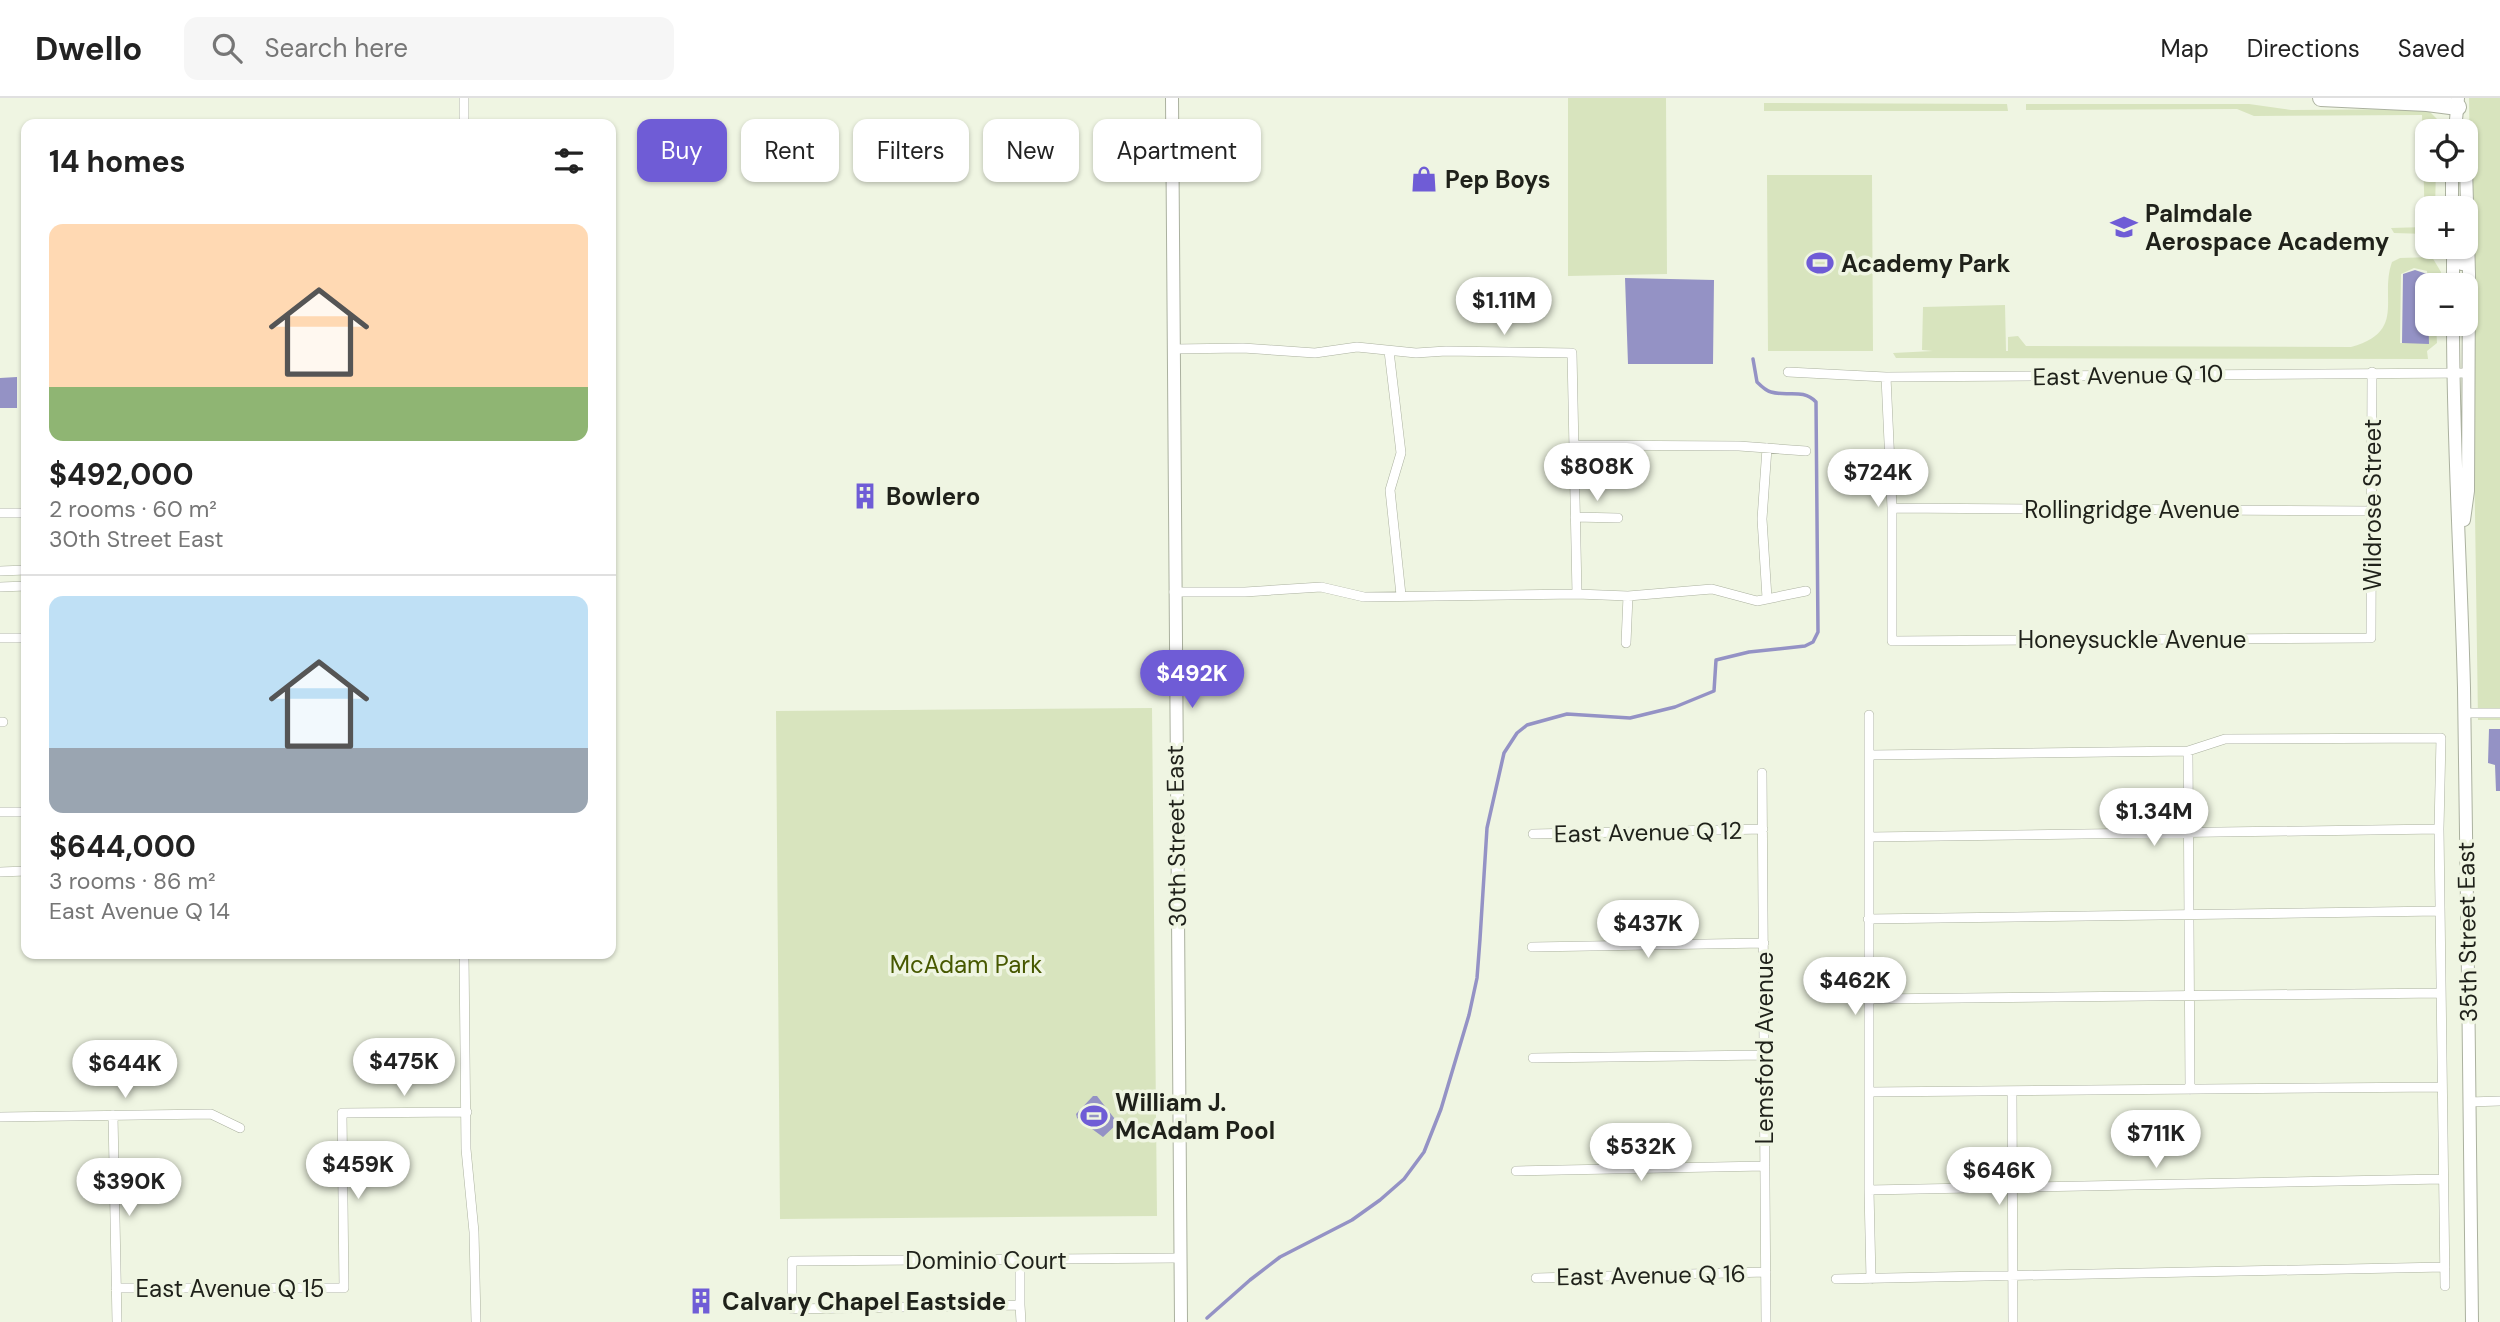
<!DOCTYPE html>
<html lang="en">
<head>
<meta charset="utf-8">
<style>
	:root { --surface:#fff; --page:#f6f6f6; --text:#222; --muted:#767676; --line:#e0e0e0; --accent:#6f5cd6 }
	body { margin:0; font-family:"DM Sans",sans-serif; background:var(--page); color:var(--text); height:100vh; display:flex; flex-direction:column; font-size:26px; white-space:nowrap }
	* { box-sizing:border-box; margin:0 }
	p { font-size:23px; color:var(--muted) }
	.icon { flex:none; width:38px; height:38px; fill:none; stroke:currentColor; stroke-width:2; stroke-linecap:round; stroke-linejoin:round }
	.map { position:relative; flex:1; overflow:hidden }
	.sheet { position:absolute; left:21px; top:21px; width:595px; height:840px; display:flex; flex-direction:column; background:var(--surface); border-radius:14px; box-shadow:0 2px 5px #0004 }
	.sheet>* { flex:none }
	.guide { position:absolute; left:637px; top:21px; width:665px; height:63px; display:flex; gap:14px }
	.tools { position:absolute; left:2415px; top:21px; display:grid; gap:14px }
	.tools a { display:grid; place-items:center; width:63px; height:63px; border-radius:14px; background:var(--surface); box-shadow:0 2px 5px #0004; font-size:35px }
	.price { position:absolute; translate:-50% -60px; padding:0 16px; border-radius:24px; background:#fff; color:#222; font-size:23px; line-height:46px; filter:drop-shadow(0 2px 4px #0008) }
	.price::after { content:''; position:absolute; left:50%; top:42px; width:21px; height:16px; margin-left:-10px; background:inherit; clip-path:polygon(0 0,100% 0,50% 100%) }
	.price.on { background:var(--accent); color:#fff }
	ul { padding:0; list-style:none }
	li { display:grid; align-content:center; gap:14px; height:371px; padding:0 28px }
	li+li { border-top:2px solid var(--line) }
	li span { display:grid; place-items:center; height:217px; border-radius:14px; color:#555 }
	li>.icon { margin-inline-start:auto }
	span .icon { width:126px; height:126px; fill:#fffc; stroke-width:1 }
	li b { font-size:30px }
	h2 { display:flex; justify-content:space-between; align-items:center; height:84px; padding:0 28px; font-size:30px }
	.tag { padding:0 24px; border-radius:14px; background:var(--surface); box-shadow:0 2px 5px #0004; font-size:24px; line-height:63px }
	.tag.on { background:var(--accent); color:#fff }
	header { display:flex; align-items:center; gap:42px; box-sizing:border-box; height:98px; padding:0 35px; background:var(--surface); border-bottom:2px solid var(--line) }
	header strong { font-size:33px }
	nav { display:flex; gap:38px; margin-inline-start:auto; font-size:24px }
	.search { width:490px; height:63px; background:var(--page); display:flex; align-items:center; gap:18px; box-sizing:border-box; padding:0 24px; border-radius:14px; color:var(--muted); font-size:26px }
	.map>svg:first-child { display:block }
	.green { fill:#d8e4be }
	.water { fill:#9492c5 }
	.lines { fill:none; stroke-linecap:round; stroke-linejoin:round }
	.stream { stroke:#9492c5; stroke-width:3.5 }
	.street-casing { stroke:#abb19f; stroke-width:10 }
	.secondary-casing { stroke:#abb19f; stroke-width:14 }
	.highway-casing { stroke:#abb19f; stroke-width:18 }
	.street { stroke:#fff; stroke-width:9 }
	.secondary { stroke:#fff; stroke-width:12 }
	.highway { stroke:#fff; stroke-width:16 }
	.labels { text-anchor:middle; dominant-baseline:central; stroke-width:7; stroke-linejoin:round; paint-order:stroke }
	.poi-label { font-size:24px; font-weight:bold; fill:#1f211a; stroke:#eff5e2; text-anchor:start }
	.street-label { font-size:24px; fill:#1f211a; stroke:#eff5e2 }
	.park-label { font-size:24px; fill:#475800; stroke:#eff5e2 }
</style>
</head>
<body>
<header>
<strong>Dwello</strong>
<div class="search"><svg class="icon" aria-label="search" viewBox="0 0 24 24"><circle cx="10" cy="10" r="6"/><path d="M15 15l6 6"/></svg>Search here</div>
<nav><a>Map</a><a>Directions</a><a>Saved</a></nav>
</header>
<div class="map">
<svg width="2500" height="1224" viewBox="0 0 2500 1224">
	<rect width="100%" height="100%" fill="#eff5e2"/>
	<path class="green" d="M1568 0H1666L1667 176 1568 178Z
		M2469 0H2500V622H2478Z
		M1764 5 2007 6 2008 13H1764Z
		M2026 6H2249L2291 12 2427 11 2440 24 2438 33H2427V72H2436L2435 110H2427V136L2394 135 2391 130 2425 129 2422 17 2254 18 2237 11 2026 12Z
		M1767 77H1872L1873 253H1768Z
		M2432 159 2441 174 2439 187H2428L2427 173 2414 170 2401 176 2400 245H2428V226H2436L2437 245 2427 253 2428 261 1896 260 1893 255 1933 253 1922 252 1923 209 2005 207 2006 253H2008V239L2018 238 2026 248 2351 249C2407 233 2379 201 2392 164L2400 160Z
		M1152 610 1157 1118 780 1121 776 613Z"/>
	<path class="water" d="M2415 172 2427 176 2429 246 2402 245 2403 176Z
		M1625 180 1714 182 1713 266H1628Z
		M17 279V310H0V280Z
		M2489 631H2500V693H2496L2495 667 2488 665Z
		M1093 998H1097L1118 1025 1103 1039 1077 1020 1076 1016Z"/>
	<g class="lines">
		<path class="stream" d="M1207 1220 1250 1182 1280 1159 1352 1122 1380 1102 1404 1081 1424 1054 1441 1011 1469 917 1477 880 1480 841 1487 730 1504 655 1517 635 1527 627 1567 616 1630 620 1675 609 1714 593 1716 562 1749 554 1805 548 1813 544 1818 534 1816 304C1803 290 1787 299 1771 294 1766 293 1761 288 1757 284L1753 261"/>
		<g class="street-casing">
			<path id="street" d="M464 26V0
				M1174 251 1243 250 1315 255 1357 249 1416 255 1446 253 1572 255 1577 496
				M1389 253 1401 355 1390 392 1401 497
				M1788 274 1886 279 2468 275
				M1886 279 1892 410V543L2371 540 2372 274
				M1574 347 1739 348 1806 353
				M1767 350 1762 421 1767 500
				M1892 410 2372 413
				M0 415H26
				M1575 419 1618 420
				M0 473 26 472
				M0 489 26 488
				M1174 494H1245L1321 489 1364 499 1577 496 1628 498 1712 491 1757 503 1806 493
				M0 540H26
				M1626 545 1628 498
				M2464 615H2500
				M1869 617V1092L1871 1181
				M0 624H3
				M2188 653 2190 992
				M1870 657 2188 653 2225 641 2441 640 2439 731 2445 1188
				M1762 675 1766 1224
				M0 714H26
				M1533 736 1763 731
				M1869 739 2439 731
				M0 774 26 773
				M1868 821 2440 813
				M1532 849 1764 845
				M464 856 466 1051 474 1134 476 1224
				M1870 901 2441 895
				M1533 960 1765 957
				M1869 994 2442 989
				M2012 994 2013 1224
				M2469 1004 2500 1003
				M113 1017 117 1224
				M0 1019 211 1016 240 1030
				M1516 1073 1765 1068
				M1869 1092 2443 1081
				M1020 1162V1207L792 1211V1163L1180 1160
				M1536 1180 1766 1174
				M1836 1181 2445 1169
				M116 1190H344L342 1015 467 1014
				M1020 1207 1021 1224"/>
		</g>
		<g class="secondary-casing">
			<path id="secondary" d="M1172 0 1181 1224
				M2455 33 2458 0
				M2452 72V110
				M2453 149V187
				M2453 150 2459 152 2462 166
				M2453 226C2453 347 2461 468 2464 590 2468 801 2469 1013 2472 1224
				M2464 422 2468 393 2469 176 2466 70"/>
		</g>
		<g class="highway-casing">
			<path id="highway" d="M2321 0 2427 5 2458 9"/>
		</g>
		<use href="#street" class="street"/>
		<use href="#secondary" class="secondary"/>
		<use href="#highway" class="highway"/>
	</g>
	<defs>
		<g id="shop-bare" transform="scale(2.1)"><path d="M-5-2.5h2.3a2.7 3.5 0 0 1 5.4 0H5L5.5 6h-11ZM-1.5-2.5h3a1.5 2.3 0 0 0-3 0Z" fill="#6f5cd6" stroke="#eff5e2" stroke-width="2.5" paint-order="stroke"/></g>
		<g id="school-bare" transform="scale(2.1)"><path d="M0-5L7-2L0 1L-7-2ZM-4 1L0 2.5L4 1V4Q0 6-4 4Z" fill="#6f5cd6" stroke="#eff5e2" stroke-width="2.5" paint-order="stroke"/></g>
		<g id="stadium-bare" transform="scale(2.1)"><path d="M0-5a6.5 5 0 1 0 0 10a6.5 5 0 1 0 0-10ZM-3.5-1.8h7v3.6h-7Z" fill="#6f5cd6" stroke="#eff5e2" stroke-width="2.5" paint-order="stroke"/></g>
		<g id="building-bare" transform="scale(2.1)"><path d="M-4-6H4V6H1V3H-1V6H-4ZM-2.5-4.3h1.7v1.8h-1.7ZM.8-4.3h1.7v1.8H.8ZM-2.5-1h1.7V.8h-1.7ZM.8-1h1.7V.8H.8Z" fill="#6f5cd6" stroke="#eff5e2" stroke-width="2.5" paint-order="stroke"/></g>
	</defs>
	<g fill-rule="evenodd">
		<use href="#shop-bare" x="1424" y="81"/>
		<use href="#school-bare" x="2124" y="129"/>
		<use href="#stadium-bare" x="1820" y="165"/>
		<use href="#building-bare" x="865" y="398"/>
		<use href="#stadium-bare" x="1094" y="1018"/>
		<use href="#building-bare" x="701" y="1203"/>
	</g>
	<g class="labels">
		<g class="poi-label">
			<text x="1445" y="81">Pep Boys</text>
			<text x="2145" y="115">Palmdale<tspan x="2145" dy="28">Aerospace Academy</tspan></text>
			<text x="1841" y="165">Academy Park</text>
			<text x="886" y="398">Bowlero</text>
			<text x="1115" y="1004">William J.<tspan x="1115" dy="28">McAdam Pool</tspan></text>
			<text x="722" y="1203">Calvary Chapel Eastside</text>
		</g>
		<g class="street-label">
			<text transform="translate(2128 277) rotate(-1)">East Avenue Q 10</text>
			<text transform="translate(2372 407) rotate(-90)">Wildrose Street</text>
			<text x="2132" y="411">Rollingridge Avenue</text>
			<text x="2132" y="541">Honeysuckle Avenue</text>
			<text transform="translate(1648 734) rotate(-1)">East Avenue Q 12</text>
			<text transform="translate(1176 738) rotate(-91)">30th Street East</text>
			<text transform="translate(2467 834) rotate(-91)">35th Street East</text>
			<text transform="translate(1764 950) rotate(-90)">Lemsford Avenue</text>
			<text x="986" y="1162">Dominio Court</text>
			<text transform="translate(1651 1177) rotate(-1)">East Avenue Q 16</text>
			<text x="230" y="1190">East Avenue Q 15</text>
		</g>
		<g class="park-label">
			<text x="966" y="866">McAdam Park</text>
		</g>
	</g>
</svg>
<div class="tools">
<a><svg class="icon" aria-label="locate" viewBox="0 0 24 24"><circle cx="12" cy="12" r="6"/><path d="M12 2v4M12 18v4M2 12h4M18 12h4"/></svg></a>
<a>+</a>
<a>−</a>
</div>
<b class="price" style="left:1504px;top:239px">$1.11M</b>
<b class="price" style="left:1597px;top:405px">$808K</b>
<b class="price" style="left:1878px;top:411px">$724K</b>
<b class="price on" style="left:1192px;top:612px">$492K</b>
<b class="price" style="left:2154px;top:750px">$1.34M</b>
<b class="price" style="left:1648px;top:862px">$437K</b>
<b class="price" style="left:1855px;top:919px">$462K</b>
<b class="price" style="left:404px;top:1000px">$475K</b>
<b class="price" style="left:125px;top:1002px">$644K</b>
<b class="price" style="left:2156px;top:1072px">$711K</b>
<b class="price" style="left:1641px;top:1085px">$532K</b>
<b class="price" style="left:358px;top:1103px">$459K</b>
<b class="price" style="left:1999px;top:1109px">$646K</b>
<b class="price" style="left:129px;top:1120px">$390K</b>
<div class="guide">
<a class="tag on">Buy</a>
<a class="tag">Rent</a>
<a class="tag">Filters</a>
<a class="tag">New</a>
<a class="tag">Apartment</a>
</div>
<section class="sheet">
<h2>14 homes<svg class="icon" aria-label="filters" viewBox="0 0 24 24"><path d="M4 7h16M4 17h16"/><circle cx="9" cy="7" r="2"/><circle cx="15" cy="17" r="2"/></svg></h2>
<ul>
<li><span style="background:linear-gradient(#ffd9b3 75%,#8fb573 0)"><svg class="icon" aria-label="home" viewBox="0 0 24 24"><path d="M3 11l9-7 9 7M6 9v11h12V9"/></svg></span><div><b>$492,000</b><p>2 rooms · 60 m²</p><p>30th Street East</p></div></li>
<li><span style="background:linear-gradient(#bfe0f5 70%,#9aa5b1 0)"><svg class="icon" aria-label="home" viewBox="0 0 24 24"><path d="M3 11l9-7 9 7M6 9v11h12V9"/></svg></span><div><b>$644,000</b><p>3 rooms · 86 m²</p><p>East Avenue Q 14</p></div></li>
</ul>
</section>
</div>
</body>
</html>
